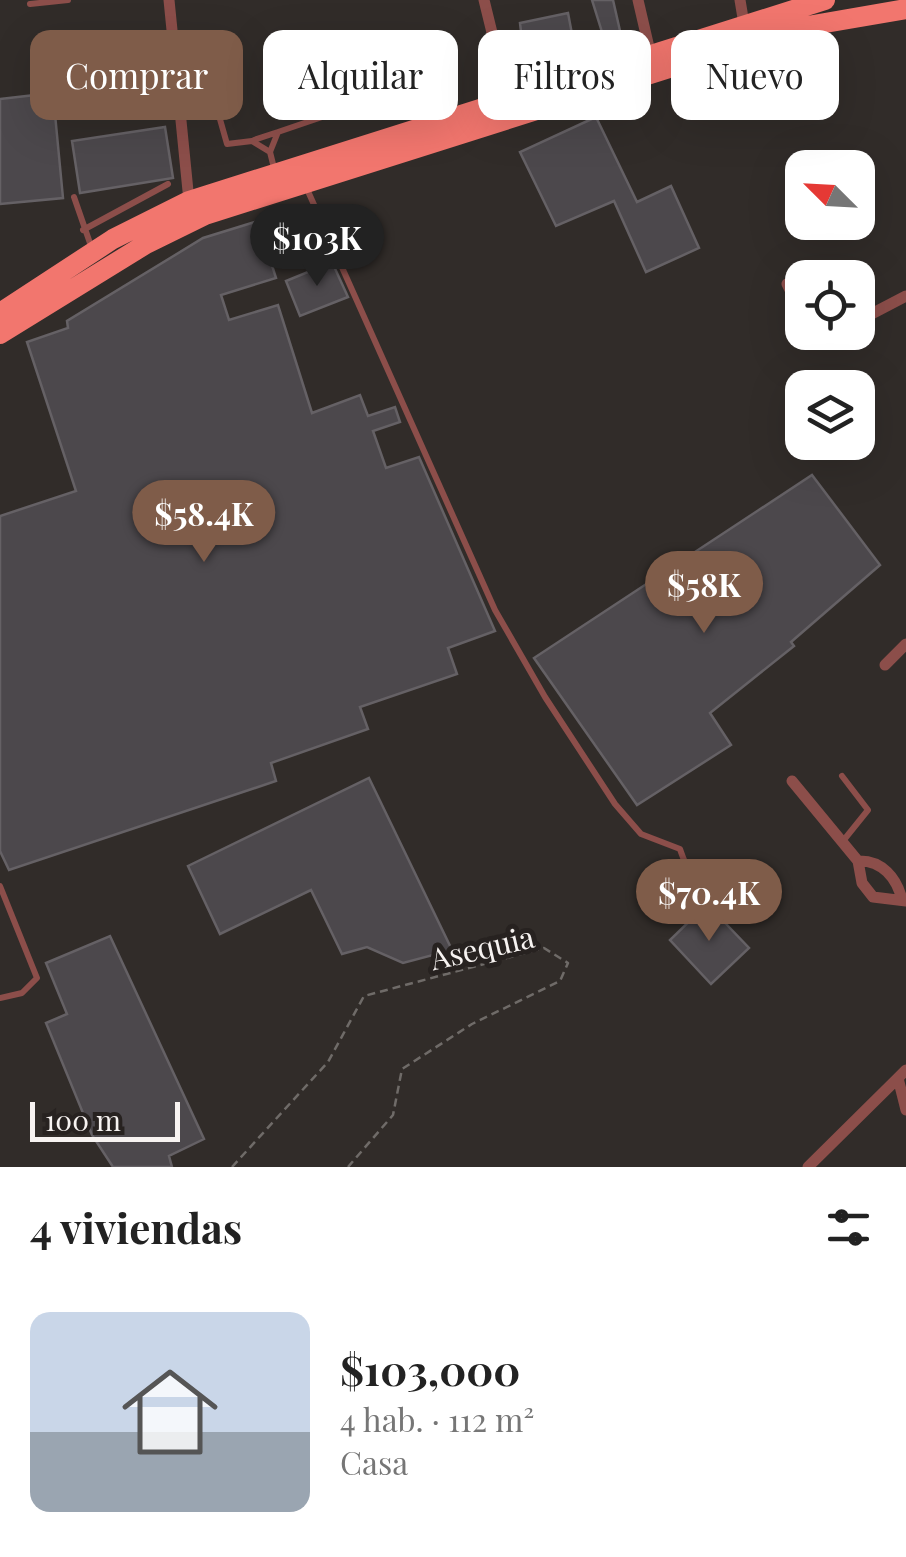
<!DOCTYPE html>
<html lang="es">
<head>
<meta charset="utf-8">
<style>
	:root { --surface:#fff; --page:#f6f6f6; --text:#222; --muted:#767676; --accent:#7f5c49 }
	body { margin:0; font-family:"Playfair Display",serif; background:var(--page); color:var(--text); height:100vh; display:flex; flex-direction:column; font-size:38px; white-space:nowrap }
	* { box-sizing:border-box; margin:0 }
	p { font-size:32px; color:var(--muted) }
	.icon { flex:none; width:55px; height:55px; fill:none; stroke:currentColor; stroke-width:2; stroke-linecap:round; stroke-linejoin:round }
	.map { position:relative; height:1167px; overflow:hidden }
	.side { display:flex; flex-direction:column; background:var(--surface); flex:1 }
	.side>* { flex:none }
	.top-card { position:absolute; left:30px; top:30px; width:848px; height:90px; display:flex; gap:20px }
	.needle { width:65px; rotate:294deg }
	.controls { position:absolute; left:785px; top:150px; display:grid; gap:20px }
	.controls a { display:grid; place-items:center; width:90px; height:90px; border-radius:20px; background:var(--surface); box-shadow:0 10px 40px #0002; font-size:50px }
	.scale { position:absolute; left:30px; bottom:25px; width:150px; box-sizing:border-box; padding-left:10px; border:5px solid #f7f3f1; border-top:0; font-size:28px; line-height:35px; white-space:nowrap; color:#f7f3f1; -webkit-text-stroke:8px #272220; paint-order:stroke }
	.price { position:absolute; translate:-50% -85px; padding:0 22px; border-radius:35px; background:var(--accent); color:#fff; font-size:32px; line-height:65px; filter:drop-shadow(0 2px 5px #0008) }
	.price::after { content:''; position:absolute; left:50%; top:60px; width:30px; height:22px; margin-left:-15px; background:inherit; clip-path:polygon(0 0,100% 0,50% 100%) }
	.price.selected { background:#222; color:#fff }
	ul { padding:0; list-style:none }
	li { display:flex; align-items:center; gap:30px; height:250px; padding:0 30px }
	li span { display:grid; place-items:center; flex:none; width:280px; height:200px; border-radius:20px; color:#555 }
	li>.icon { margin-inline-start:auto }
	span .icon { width:120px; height:120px; fill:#fffc; stroke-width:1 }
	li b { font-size:42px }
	h2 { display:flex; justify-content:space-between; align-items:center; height:120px; padding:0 30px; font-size:42px }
	.tag { padding:0 35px; border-radius:20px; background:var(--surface); box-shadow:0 10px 40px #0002; font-size:35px; line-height:90px }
	.tag.selected { background:var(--accent); color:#fff }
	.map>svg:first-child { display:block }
	.building { fill:#4c484c; stroke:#656165; stroke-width:2.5 }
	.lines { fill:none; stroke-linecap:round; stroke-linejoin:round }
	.path { stroke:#6f6b68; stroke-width:2.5; stroke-dasharray:8 5; stroke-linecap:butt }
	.service { stroke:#8c4e4a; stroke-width:6 }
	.minor { stroke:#8c4e4a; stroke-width:11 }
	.trunk { stroke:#f2766e; stroke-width:20 }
	.labels { text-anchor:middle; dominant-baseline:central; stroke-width:10; stroke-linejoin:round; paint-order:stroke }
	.street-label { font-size:30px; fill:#f7f3f1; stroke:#272220 }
</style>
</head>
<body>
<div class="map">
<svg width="906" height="1167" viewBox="0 0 906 1167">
	<rect width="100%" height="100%" fill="#312c29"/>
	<path class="building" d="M592 0H613L623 44 607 48Z
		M568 13 572 34 553 38 559 67 526 74 520 23Z
		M53 93 63 198 0 204V99Z
		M596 117 637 202 671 186 699 248 646 272 614 201 556 226 520 152Z
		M165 127 173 178 80 193 72 141Z
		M258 221 276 278 221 295 229 320 278 305 312 413 360 395 368 416 395 407 400 422 373 431 386 468 419 457 495 631 448 648 457 674 360 707 368 729 271 763 276 781 9 870 0 851V516L76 491 27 342 68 328 67 321 203 238Z
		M332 262 348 297 300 316 286 281Z
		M812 475 880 565 791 642 794 646 710 713 731 745 637 805 534 658Z
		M369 778 452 950 403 963 367 947 342 954 311 890 220 934 188 866Z
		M707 904 749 948 711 984 670 940Z
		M110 936 204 1139 169 1156 172 1167H113L92 1135 46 1023 67 1014 46 963Z"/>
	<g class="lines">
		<path class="path" d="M232 1167 328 1062 364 996 544 948 568 963 560 981 472 1024 402 1069 393 1115 348 1167"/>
		<path class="service" d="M30 4 68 0
			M199 45 227 144 252 141 270 152 275 172
			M69 97 175 75
			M254 140 278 132
			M270 152 278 132 325 116
			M307 189 495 610 545 697 615 804 641 834 680 849C686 868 696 882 696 901
			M74 197 91 246
			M83 230 168 184
			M842 776 868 810 843 841
			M0 886 37 978 22 993 0 998"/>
		<path class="minor" d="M169 0 189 201
			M484 0 508 98
			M638 0 651 56
			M740 0 744 24
			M787 284 802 313
			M858 321 906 296
			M813 332 819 339 836 332
			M885 665 906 644
			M792 781 858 861 862 883 873 897 906 901
			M858 861C882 860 897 878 902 900
			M906 1070 898 1078 906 1110
			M808 1167 898 1078"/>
		<path class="trunk" d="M0 313 113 239 189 201 825 0
			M0 334 146 244 205 215 796 28 906 9"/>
	</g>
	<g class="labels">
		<g class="street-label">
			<text transform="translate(482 947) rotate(-13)">Asequia</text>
		</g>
	</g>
</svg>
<div class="controls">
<a><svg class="needle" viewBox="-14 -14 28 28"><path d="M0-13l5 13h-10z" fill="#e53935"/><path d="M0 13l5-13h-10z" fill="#767676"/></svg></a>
<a><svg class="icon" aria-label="locate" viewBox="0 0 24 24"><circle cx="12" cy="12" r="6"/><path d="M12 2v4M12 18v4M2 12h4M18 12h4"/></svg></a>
<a><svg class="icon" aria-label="layers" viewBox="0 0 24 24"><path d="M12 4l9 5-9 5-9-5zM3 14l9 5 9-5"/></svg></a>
</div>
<div class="scale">100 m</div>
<b class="price selected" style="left:317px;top:289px">$103K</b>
<b class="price" style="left:204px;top:565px">$58.4K</b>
<b class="price" style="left:704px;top:636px">$58K</b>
<b class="price" style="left:709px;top:944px">$70.4K</b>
<div class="top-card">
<a class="tag selected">Comprar</a>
<a class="tag">Alquilar</a>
<a class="tag">Filtros</a>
<a class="tag">Nuevo</a>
</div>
</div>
<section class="side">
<h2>4 viviendas<svg class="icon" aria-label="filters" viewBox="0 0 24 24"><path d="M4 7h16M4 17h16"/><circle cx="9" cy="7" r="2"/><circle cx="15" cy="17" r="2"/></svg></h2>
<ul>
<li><span style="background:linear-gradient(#c9d6e8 60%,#9aa5b1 0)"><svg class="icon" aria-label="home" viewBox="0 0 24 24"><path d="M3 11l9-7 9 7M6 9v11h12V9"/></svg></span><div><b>$103,000</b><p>4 hab. · 112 m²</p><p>Casa</p></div></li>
</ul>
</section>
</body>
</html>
